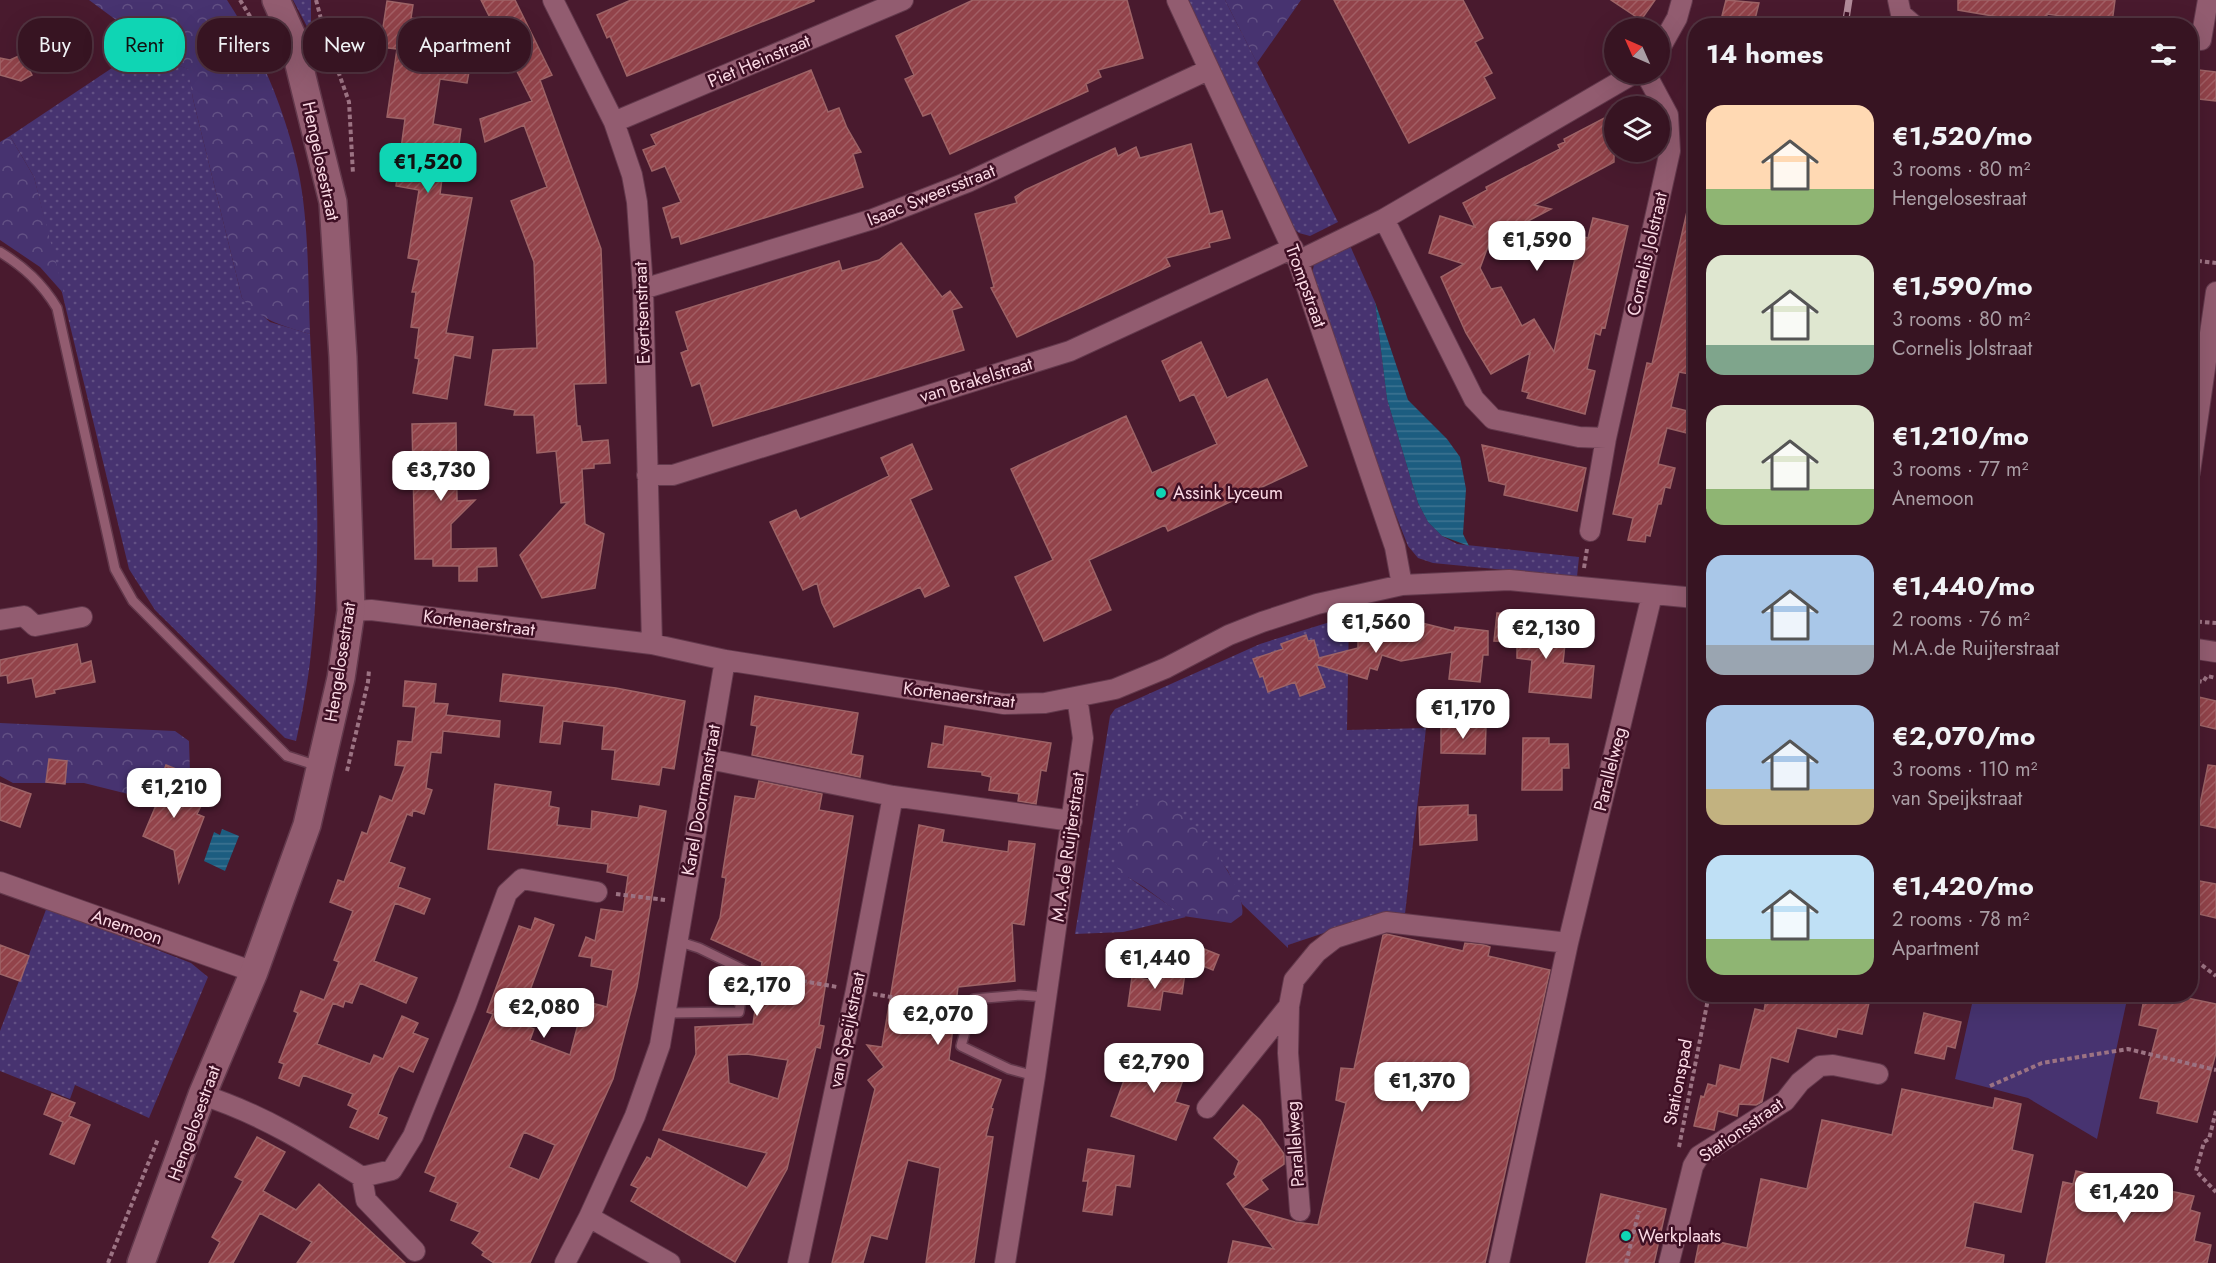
<!DOCTYPE html>
<html lang="en">
<head>
<meta charset="utf-8">
<style>
	:root { --surface:#371422; --page:#42212f; --text:#f1f3f6; --muted:#aa9ea5; --line:#513340; --accent:#0fd5b4 }
	body { margin:0; font-family:Jost,sans-serif; background:var(--page); color:var(--text); height:100vh; display:flex; flex-direction:column; font-size:22px; white-space:nowrap }
	* { box-sizing:border-box; margin:0 }
	p { font-size:20px; color:var(--muted) }
	.icon { flex:none; width:33px; height:33px; fill:none; stroke:currentColor; stroke-width:2; stroke-linecap:round; stroke-linejoin:round }
	.map { position:relative; flex:1; overflow:hidden }
	.panel { position:absolute; left:1688px; top:18px; width:510px; height:984px; display:flex; flex-direction:column; background:var(--surface); border-radius:24px; box-shadow:0 6px 24px #0002,0 0 0 2px var(--line) }
	.panel>* { flex:none }
	.banner { position:absolute; left:18px; top:18px; width:570px; height:54px; display:flex; gap:12px }
	.needle { width:39px; rotate:315deg }
	.tools { position:absolute; left:1604px; top:18px; display:grid; gap:12px }
	.tools a { display:grid; place-items:center; width:66px; height:66px; border-radius:50%; background:var(--surface); box-shadow:0 6px 24px #0002,0 0 0 2px var(--line); font-size:30px }
	.price { position:absolute; translate:-50% -51px; padding:0 14px; border-radius:12px; background:#fff; color:#222; font-size:20px; line-height:39px; filter:drop-shadow(0 2px 3px #0008) }
	.price::after { content:''; position:absolute; left:50%; top:36px; width:18px; height:14px; margin-left:-9px; background:inherit; clip-path:polygon(0 0,100% 0,50% 100%) }
	.price.on { background:var(--accent); color:#111 }
	ul { padding:0; list-style:none }
	li { display:flex; align-items:center; gap:18px; height:150px; padding:0 18px }
	li span { display:grid; place-items:center; flex:none; width:168px; height:120px; border-radius:18px; color:#555 }
	li>.icon { margin-inline-start:auto }
	span .icon { width:72px; height:72px; fill:#fffc; stroke-width:1 }
	li b { font-size:26px }
	h2 { display:flex; justify-content:space-between; align-items:center; height:72px; padding:0 18px; font-size:26px }
	.chip { padding:0 21px; border-radius:24px; background:var(--surface); box-shadow:0 6px 24px #0002,0 0 0 2px var(--line); font-size:21px; line-height:54px }
	.chip.on { background:var(--accent); color:#111 }
	.map>svg:first-child { display:block }
	.grass { fill:url(#grass-dots) }
	.forest { fill:url(#forest-crowns) }
	.green { fill:#473370 }
	.water { fill:url(#water-rules) }
	.building { fill:url(#building-hatch); stroke:#9d6366; stroke-width:1.5; fill-rule:evenodd }
	.lines { fill:none; stroke-linecap:round; stroke-linejoin:round }
	.lane-casing { stroke:#63394c; stroke-width:12 }
	.street-casing { stroke:#63394c; stroke-width:22 }
	.secondary-casing { stroke:#63394c; stroke-width:30 }
	.path { stroke:#9c7383; stroke-width:4; stroke-dasharray:4.5 3; stroke-linecap:butt }
	.lane { stroke:#925c70; stroke-width:9 }
	.street { stroke:#925c70; stroke-width:20 }
	.secondary { stroke:#925c70; stroke-width:27 }
	.rail-casing { stroke:#b18a99; stroke-width:7 }
	.rail { stroke:#3e0f24; stroke-width:4.5; stroke-dasharray:14; stroke-linecap:butt }
	.poi-dot { fill:#0fd5b4; stroke:#3e0f24; stroke-width:2 }
	.labels { text-anchor:middle; dominant-baseline:central; stroke-width:5; stroke-linejoin:round; paint-order:stroke }
	.street-label { font-size:18px; fill:#fbdae5; stroke:#3e0f24 }
	.poi-label { font-size:18px; fill:#fbdae5; stroke:#3e0f24; text-anchor:start }
</style>
</head>
<body>
<div class="map">
<svg width="2216" height="1263" viewBox="0 0 2216 1263">
	<defs>
		<pattern id="grass-dots" width="8" height="8" patternUnits="userSpaceOnUse" patternTransform="scale(1.5)"><rect width="8" height="8" fill="#473370"/><path d="M2 2h.1M6 6h.1" fill="none" stroke="#625084" stroke-width="1.8" stroke-linecap="round"/></pattern>
		<pattern id="forest-crowns" width="20" height="18" patternUnits="userSpaceOnUse" patternTransform="scale(1.5)"><rect width="20" height="18" fill="#473370"/><path d="M2 6a3 3 0 1 1 6 0M12 15a3 3 0 1 1 6 0" fill="none" stroke="#625084"/></pattern>
		<pattern id="water-rules" width="6" height="5" patternUnits="userSpaceOnUse" patternTransform="scale(1.5)"><rect width="6" height="5" fill="#1c5d80"/><path d="M0 2.5h6" fill="none" stroke="#3e7492"/></pattern>
		<pattern id="building-hatch" width="6" height="6" patternUnits="userSpaceOnUse" patternTransform="scale(1.5)"><rect width="6" height="6" fill="#92434a"/><path d="M-1 1l2-2M0 6l6-6M5 7l2-2" fill="none" stroke="#a25e64"/></pattern>
	</defs>
	<rect width="100%" height="100%" fill="#491a2e"/>
	<path class="grass" d="M293 0H311V34Z
		M1184 0H1225L1338 222 1310 236 1299 233 1286 222Z
		M148 44 177 65 189 69 193 99 242 298 270 322 310 334C317 466 327 612 296 741L285 738 155 610 129 569 34 177 10 136Z
		M1348 241 1375 302 1387 399 1418 503 1428 522 1442 536 1457 544 1579 557 1577 577 1433 563 1418 558 1408 546 1379 472 1311 280 1314 264Z
		M1349 616 1347 730 1426 728 1405 914 1366 919 1288 945V948L1242 904 1228 871 1202 838 1128 877 1186 917 1123 932 1075 934 1110 716 1115 709 1260 644Z
		M47 907 191 963 208 977 149 1118 75 1085 70 1099 0 1071V1031Z"/>
	<path class="forest" d="M89 0H227C260 50 285 110 298 169 309 223 308 280 310 334 283 326 261 321 242 298L193 99 188 69 177 65Z
		M1225 0H1301L1257 63Z
		M10 136 34 177 64 294 40 267 0 240V142Z
		M0 723 175 731 189 741 190 773 184 801 166 795 173 780 154 771 140 797 84 783H13L0 776Z
		M1156 796C1163 800 1170 803 1176 808 1197 824 1248 889 1242 915L1231 923 1183 916 1144 887 1121 873 1114 863 1123 831 1137 803Z"/>
	<path class="green" d="M1974 995H2128L2097 1139 2028 1098 1955 1079Z"/>
	<path class="water" d="M1375 302 1408 400 1447 439 1460 457 1466 489 1463 534 1469 546 1442 536 1428 522 1418 503 1387 399Z
		M222 829 239 836 225 871 204 861 214 832 220 835Z"/>
	<path class="building" d="M481 0H515L552 75 540 80 601 249 606 383 574 384 577 426H580L582 442 608 440 610 463 594 464V468L582 469 585 524 604 534 595 588 542 598 520 555 568 502 561 503 556 451 537 453 534 415H514L515 410 485 405 493 350 537 348 534 262 511 201 547 187 524 125 485 142 480 119 532 101Z
		M631 0H814V1L627 76 610 36 607 38 597 15Z
		M973 0H1127L1143 58 1098 70 1101 77 1086 84 1088 91 950 154 931 113 923 116 905 79 914 75 896 36Z
		M1334 0H1463L1483 38 1475 42 1492 73 1484 77 1495 98 1409 143Z
		M1611 0H1655L1641 20Z
		M1726 0 1759 3 1754 23 1722 16Z
		M1958 0H2115L2112 23 2047 14 2046 25 1958 10Z
		M387 1 413 5 411 18 428 21 424 54 471 61 467 83 440 79 433 124 461 129 458 151 446 149 440 194 472 198 446 333 473 337 470 358 454 355 447 399 413 393 419 359 415 358 419 328 411 327 416 292H412L419 260 408 258 419 190 396 186 405 119 387 117 397 49 380 47Z
		M21 55 32 75 21 81 0 75V58L10 60Z
		M2190 69 2216 72V101L2190 98Z
		M811 70 828 112 839 108 847 128 861 152 853 154 863 187 681 244 679 236 672 238 663 208 681 202 665 166 652 171 643 150 656 145 651 135Z
		M1614 113V162L1534 205 1551 209 1490 241 1480 268 1491 289 1501 287 1522 326 1534 319 1554 352 1580 236 1588 238 1593 218 1628 226 1605 328 1602 327 1600 335 1595 333 1587 369 1595 371 1585 414 1527 398 1529 393 1522 391 1530 353 1491 374 1466 333 1441 277 1464 264 1429 253 1440 216 1475 227 1463 203 1487 190 1486 187 1560 149 1558 145 1565 142 1564 139Z
		M1191 144 1210 214 1222 211 1230 238 1209 243 1210 247 1166 258 1170 266 1017 337 991 288 994 287 975 214 1017 203 1015 197 1025 190 1115 148 1118 156 1136 147 1140 158Z
		M1688 207 1695 208V375L1679 372 1671 407 1692 412 1687 433 1667 428 1658 464 1675 468 1670 488 1665 487 1661 504H1658L1650 536 1646 535 1645 542 1628 540 1633 518 1613 514 1647 363 1652 364Z
		M901 243 942 297 950 291 962 307 952 310 964 350 713 426 700 383 692 386 681 353 688 350 676 312 839 261 842 271 879 260Z
		M1201 342 1227 398 1267 379 1307 466 1168 531 1165 525 1089 560 1111 610 1044 641 1015 577 1053 560 1011 469 1126 416 1152 473 1217 444 1194 394 1180 401 1162 361Z
		M456 423 457 501 475 500 451 524V549L496 548 497 566 477 567V581H459V566H433V559H415L412 424Z
		M912 444 932 489 910 499 949 586 925 597 920 587 834 627 822 603 817 583 803 590 770 522 796 510 800 519 889 476 881 458Z
		M1482 445 1586 468 1577 511 1504 495 1506 485 1489 481Z
		M1497 613 1515 615 1514 619 1524 620 1523 630 1566 634 1563 663 1594 666 1591 698 1529 692 1532 660 1517 658V642L1494 641Z
		M1401 614 1408 616 1414 621 1454 631 1455 627 1488 631V655H1483L1480 682 1449 679 1452 652 1401 661 1382 655 1377 670 1370 668 1367 679 1316 664 1325 687 1300 696 1295 682 1268 692 1263 676 1260 677 1253 659 1283 649 1281 644 1306 635 1308 641 1314 640 1319 658 1358 648V629L1391 621Z
		M77 644 81 664 91 661 95 682 54 690 55 693 36 697 32 678 8 683 7 675 0 676V660Z
		M503 674 616 688 685 701 674 769 662 767 659 785 612 779 615 750 602 749 604 726 563 721 560 744 540 742 544 706 500 701Z
		M405 681 436 684 434 703 448 704 446 715 500 721 499 737 443 731 441 753 431 752 426 788 432 790 424 814 413 810 412 816 407 814 389 862 405 868 398 887 430 899 424 914 395 903 374 961 417 978 406 1003 360 983 352 1003 345 1001 343 1007 333 1003 317 1044 370 1064 374 1055 383 1059 402 1016 418 1023 413 1033 428 1039 413 1072 399 1066 394 1075 378 1114 387 1118 378 1139 350 1127 358 1110 348 1105 353 1094 303 1075 299 1086 279 1078 284 1064 279 1062 298 1013 294 1011 301 991 324 1000 339 962 334 960 353 911 330 902 338 880 344 882 362 832 367 834 380 796 392 801 405 766 395 765 398 741 412 742 416 707 403 706Z
		M2190 695 2216 701V729L2190 723Z
		M755 696 858 713 851 754 863 756 860 777 752 755 757 726 751 725Z
		M945 726 1051 743 1046 771 1041 770 1036 804 1018 801 1019 794 989 790 991 777 982 775V772L928 767 932 743 943 745Z
		M1441 726 1486 727 1485 754 1441 753Z
		M1523 738H1549V744H1568L1569 768H1562V790H1522Z
		M49 759 67 761 65 784 46 782Z
		M166 765 186 773 177 797 201 806 197 814 204 817 179 882 174 850 143 836 159 798 154 796Z
		M2208 765 2216 766V828L2196 824Z
		M759 781 822 794 819 810 853 816 819 1025 824 1026 820 1048 816 1047 787 1169 735 1262 631 1201 638 1188 631 1185 647 1157 651 1159 659 1139 747 1188 767 1153 663 1130 696 1054 695 1027 753 1024 762 962 711 939 720 918 726 878 722 877 735 796 755 799ZM747 1054 788 1060 778 1099 729 1083 727 1055Z
		M0 783 31 794 20 827 0 820Z
		M495 784 551 792 549 806 559 808 557 825 591 829 592 811 638 818 640 806 666 811 637 987 613 1079 530 1263H494L482 1255 484 1252 472 1243 480 1232 451 1220 458 1203 430 1191 436 1177 425 1172 493 1014 487 1012 519 926 531 930 535 918 554 925 518 1023 534 1029 530 1040 570 1055 584 1001 607 1007 613 970 591 966 592 958 579 956 586 937 595 941 601 909 623 912 628 876 607 872 608 864 488 849ZM524 1132 555 1145 539 1180 509 1167Z
		M1468 805V815H1476L1477 840 1420 845 1419 807Z
		M919 825 944 830 942 842 1008 852 1009 841 1035 844 1024 925 1012 923 1015 981 958 987 949 1060 1001 1080 991 1108 993 1109 986 1136 993 1137 974 1263H926L940 1168 908 1160 887 1239 871 1235 863 1263H832L875 1089 868 1080 884 1067 867 1045 882 1047Z
		M2194 880 2216 884V918L2190 912Z
		M1386 934 1463 951 1465 943 1484 945 1490 947 1488 956 1550 970 1485 1263H1228L1233 1241 1274 1249 1244 1208 1295 1222 1318 1225 1346 1103 1336 1100 1341 1068 1354 1069 1383 935Z
		M0 945 29 956 20 981 0 974Z
		M1199 947 1219 955 1213 970 1193 962Z
		M1162 969 1185 973 1182 994 1163 991 1160 1010 1128 1006 1132 977 1161 982Z
		M1767 994H1806L1838 1002 1839 994H1871L1862 1034 1838 1029 1836 1037 1797 1028 1788 1062 1771 1057 1762 1102 1756 1105 1739 1104 1737 1116 1718 1111 1714 1130 1694 1126 1701 1096 1704 1097 1708 1084 1716 1086 1720 1065 1740 1070 1755 1009 1764 1011Z
		M2145 994H2168L2216 1004V1053L2197 1122 2157 1113 2159 1102 2140 1098 2158 1029 2139 1025Z
		M1924 1013 1961 1022 1955 1048 1947 1046 1944 1059 1915 1053Z
		M1168 1050 1191 1058 1175 1102 1189 1106 1176 1140 1111 1116 1134 1053 1163 1063Z
		M1902 1089 1993 1108 1995 1098 2021 1104 2012 1150 2033 1155 2021 1212 1974 1202 1965 1247 2004 1255 2003 1263H1695L1700 1238 1747 1248 1761 1179 1807 1189 1822 1120 1892 1135Z
		M52 1094 75 1103 69 1116 90 1125 74 1164 50 1154 63 1122 44 1114Z
		M1243 1105 1260 1120 1284 1154V1164L1261 1180 1268 1189 1243 1207 1227 1184 1236 1177 1234 1174 1239 1161 1214 1138Z
		M257 1137 285 1152 263 1191 296 1210 319 1184 405 1263H297L312 1242 260 1213 233 1263H209L220 1242 212 1237 243 1181 235 1177Z
		M1088 1149 1134 1156 1130 1187 1116 1185 1112 1215 1083 1211 1088 1181H1083Z
		M2076 1171 2194 1196 2190 1210 2200 1213 2194 1241 2211 1245 2207 1263H2046L2063 1182 2073 1184Z
		M1601 1194 1666 1209 1654 1263H1586Z"/>
	<g class="lines">
		<g class="lane-casing">
			<path id="lane" d="M0 252C24 267 42 283 57 308L115 569 133 601 287 756 318 766
				M665 1013 739 1012 746 971 699 948 677 941
				M1035 1076 1009 1069 961 1046 974 999 1020 995 1046 997"/>
		</g>
		<g class="street-casing">
			<path id="street" d="M553 0 614 122 632 175 637 202 643 289 652 644
				M1177 0 1298 261 1395 547 1402 585
				M1898 0 1901 14 1915 26
				M2201 40 2208 0
				M1659 50 1677 18 1682 0
				M614 122 903 0
				M1384 219 1474 399 1493 419 1579 437 1606 438
				M1298 261 1384 219 1633 74
				M643 289 873 219 968 182 1208 70
				M2190 472 2216 292
				M647 475H673L1070 351 1293 248
				M1590 531 1606 438 1670 151 1668 115 1646 74
				M351 611 371 610 652 644 725 660 1004 704 1045 703 1115 689 1166 668 1229 635 1262 622 1317 604 1402 585 1509 580 1695 598
				M0 620 24 616 35 626 82 617
				M2190 648 2216 652
				M709 759 893 796 1072 821
				M0 882 254 972
				M202 1095C260 1113 311 1145 362 1177L366 1200 415 1251
				M1207 1108 1289 1006
				M362 1177 392 1170 413 1136 466 1005 507 893 522 879 597 892
				M1300 1211 1288 1053 1289 1006 1294 980 1317 952 1335 938 1386 922 1568 943
				M589 1217 670 1263
				M565 1263 589 1217 635 1116 660 1045 725 660
				M798 1263 856 990 893 796
				M1005 1263 1035 1076 1083 738 1077 697
				M1499 1263 1568 943 1652 595
				M1669 1263 1693 1166 1699 1156 1785 1101 1800 1082 1820 1066 1833 1065 1878 1074"/>
		</g>
		<g class="secondary-casing">
			<path id="secondary" d="M141 1263 202 1095 254 972 307 825 341 678 351 611 343 357 333 202 292 36 276 0"/>
		</g>
		<path class="path" d="M240 0 267 44
			M316 0 325 34 349 102 353 174
			M2190 260 2216 263
			M1584 568 1587 549
			M2190 621 2216 623
			M2190 679 2203 682 2207 676 2216 678
			M347 771 368 682 369 670
			M616 894 665 900
			M2190 956 2216 976
			M758 973 837 987
			M873 994 916 1001 958 1000
			M1990 1086 2042 1063 2128 1049 2216 1070
			M2216 1111 2209 1139 2204 1142 2196 1171 2216 1192
			M1679 1147 1709 994
			M108 1263 158 1139
			M1626 1263 1639 1211"/>
		<use href="#lane" class="lane"/>
		<use href="#street" class="street"/>
		<use href="#secondary" class="secondary"/>
		<g class="rail-casing">
			<path id="rail" d="M1845 26 1849 0"/>
		</g>
		<use href="#rail" class="rail"/>
	</g>
	<g class="poi-dot">
		<circle cx="1161" cy="493" r="6"/>
		<circle cx="1626" cy="1236" r="6"/>
	</g>
	<g class="labels">
		<g class="street-label">
			<text transform="translate(759 61) rotate(-23)">Piet Heinstraat</text>
			<text transform="translate(321 161) rotate(78)">Hengelosestraat</text>
			<text transform="translate(931 195) rotate(-22)">Isaac Sweersstraat</text>
			<text transform="translate(1647 254) rotate(-77)">Cornelis Jolstraat</text>
			<text transform="translate(1306 286) rotate(70)">Trompstraat</text>
			<text transform="translate(642 313) rotate(-92)">Evertsenstraat</text>
			<text transform="translate(976 380) rotate(-17)">van Brakelstraat</text>
			<text transform="translate(479 623) rotate(7)">Kortenaerstraat</text>
			<text transform="translate(340 662) rotate(-81)">Hengelosestraat</text>
			<text transform="translate(959 695) rotate(7)">Kortenaerstraat</text>
			<text transform="translate(1610 769) rotate(-76)">Parallelweg</text>
			<text transform="translate(701 800) rotate(-80)">Karel Doormanstraat</text>
			<text transform="translate(1068 847) rotate(-82)">M.A.de Ruijterstraat</text>
			<text transform="translate(127 927) rotate(19)">Anemoon</text>
			<text transform="translate(847 1030) rotate(-78)">van Speijkstraat</text>
			<text transform="translate(1678 1082) rotate(-79)">Stationspad</text>
			<text transform="translate(194 1123) rotate(-70)">Hengelosestraat</text>
			<text transform="translate(1741 1130) rotate(-35)">Stationsstraat</text>
			<text transform="translate(1295 1144) rotate(-94)">Parallelweg</text>
		</g>
		<g class="poi-label">
			<text x="1173" y="493">Assink Lyceum</text>
			<text x="1638" y="1236">Werkplaats</text>
		</g>
	</g>
</svg>
<div class="tools">
<a><svg class="needle" viewBox="-14 -14 28 28"><path d="M0-13l5 13h-10z" fill="#e53935"/><path d="M0 13l5-13h-10z" fill="#aa9ea5"/></svg></a>
<a><svg class="icon" aria-label="layers" viewBox="0 0 24 24"><path d="M12 4l9 5-9 5-9-5zM3 14l9 5 9-5"/></svg></a>
</div>
<b class="price on" style="left:428px;top:194px">€1,520</b>
<b class="price" style="left:1537px;top:272px">€1,590</b>
<b class="price" style="left:441px;top:502px">€3,730</b>
<b class="price" style="left:1376px;top:654px">€1,560</b>
<b class="price" style="left:1546px;top:660px">€2,130</b>
<b class="price" style="left:1463px;top:740px">€1,170</b>
<b class="price" style="left:174px;top:819px">€1,210</b>
<b class="price" style="left:1155px;top:990px">€1,440</b>
<b class="price" style="left:757px;top:1017px">€2,170</b>
<b class="price" style="left:544px;top:1039px">€2,080</b>
<b class="price" style="left:938px;top:1046px">€2,070</b>
<b class="price" style="left:1154px;top:1094px">€2,790</b>
<b class="price" style="left:1422px;top:1113px">€1,370</b>
<b class="price" style="left:2124px;top:1224px">€1,420</b>
<div class="banner">
<a class="chip">Buy</a>
<a class="chip on">Rent</a>
<a class="chip">Filters</a>
<a class="chip">New</a>
<a class="chip">Apartment</a>
</div>
<section class="panel">
<h2>14 homes<svg class="icon" aria-label="filters" viewBox="0 0 24 24"><path d="M4 7h16M4 17h16"/><circle cx="9" cy="7" r="2"/><circle cx="15" cy="17" r="2"/></svg></h2>
<ul>
<li><span style="background:linear-gradient(#ffd9b3 70%,#8fb573 0)"><svg class="icon" aria-label="home" viewBox="0 0 24 24"><path d="M3 11l9-7 9 7M6 9v11h12V9"/></svg></span><div><b>€1,520/mo</b><p>3 rooms · 80 m²</p><p>Hengelosestraat</p></div></li>
<li><span style="background:linear-gradient(#dfe7d0 75%,#7fa58c 0)"><svg class="icon" aria-label="home" viewBox="0 0 24 24"><path d="M3 11l9-7 9 7M6 9v11h12V9"/></svg></span><div><b>€1,590/mo</b><p>3 rooms · 80 m²</p><p>Cornelis Jolstraat</p></div></li>
<li><span style="background:linear-gradient(#dfe7d0 70%,#8fb573 0)"><svg class="icon" aria-label="home" viewBox="0 0 24 24"><path d="M3 11l9-7 9 7M6 9v11h12V9"/></svg></span><div><b>€1,210/mo</b><p>3 rooms · 77 m²</p><p>Anemoon</p></div></li>
<li><span style="background:linear-gradient(#a9c7e8 75%,#9aa5b1 0)"><svg class="icon" aria-label="home" viewBox="0 0 24 24"><path d="M3 11l9-7 9 7M6 9v11h12V9"/></svg></span><div><b>€1,440/mo</b><p>2 rooms · 76 m²</p><p>M.A.de Ruijterstraat</p></div></li>
<li><span style="background:linear-gradient(#a9c7e8 70%,#c2b280 0)"><svg class="icon" aria-label="home" viewBox="0 0 24 24"><path d="M3 11l9-7 9 7M6 9v11h12V9"/></svg></span><div><b>€2,070/mo</b><p>3 rooms · 110 m²</p><p>van Speijkstraat</p></div></li>
<li><span style="background:linear-gradient(#bfe0f5 70%,#8fb573 0)"><svg class="icon" aria-label="home" viewBox="0 0 24 24"><path d="M3 11l9-7 9 7M6 9v11h12V9"/></svg></span><div><b>€1,420/mo</b><p>2 rooms · 78 m²</p><p>Apartment</p></div></li>
</ul>
</section>
</div>
</body>
</html>
